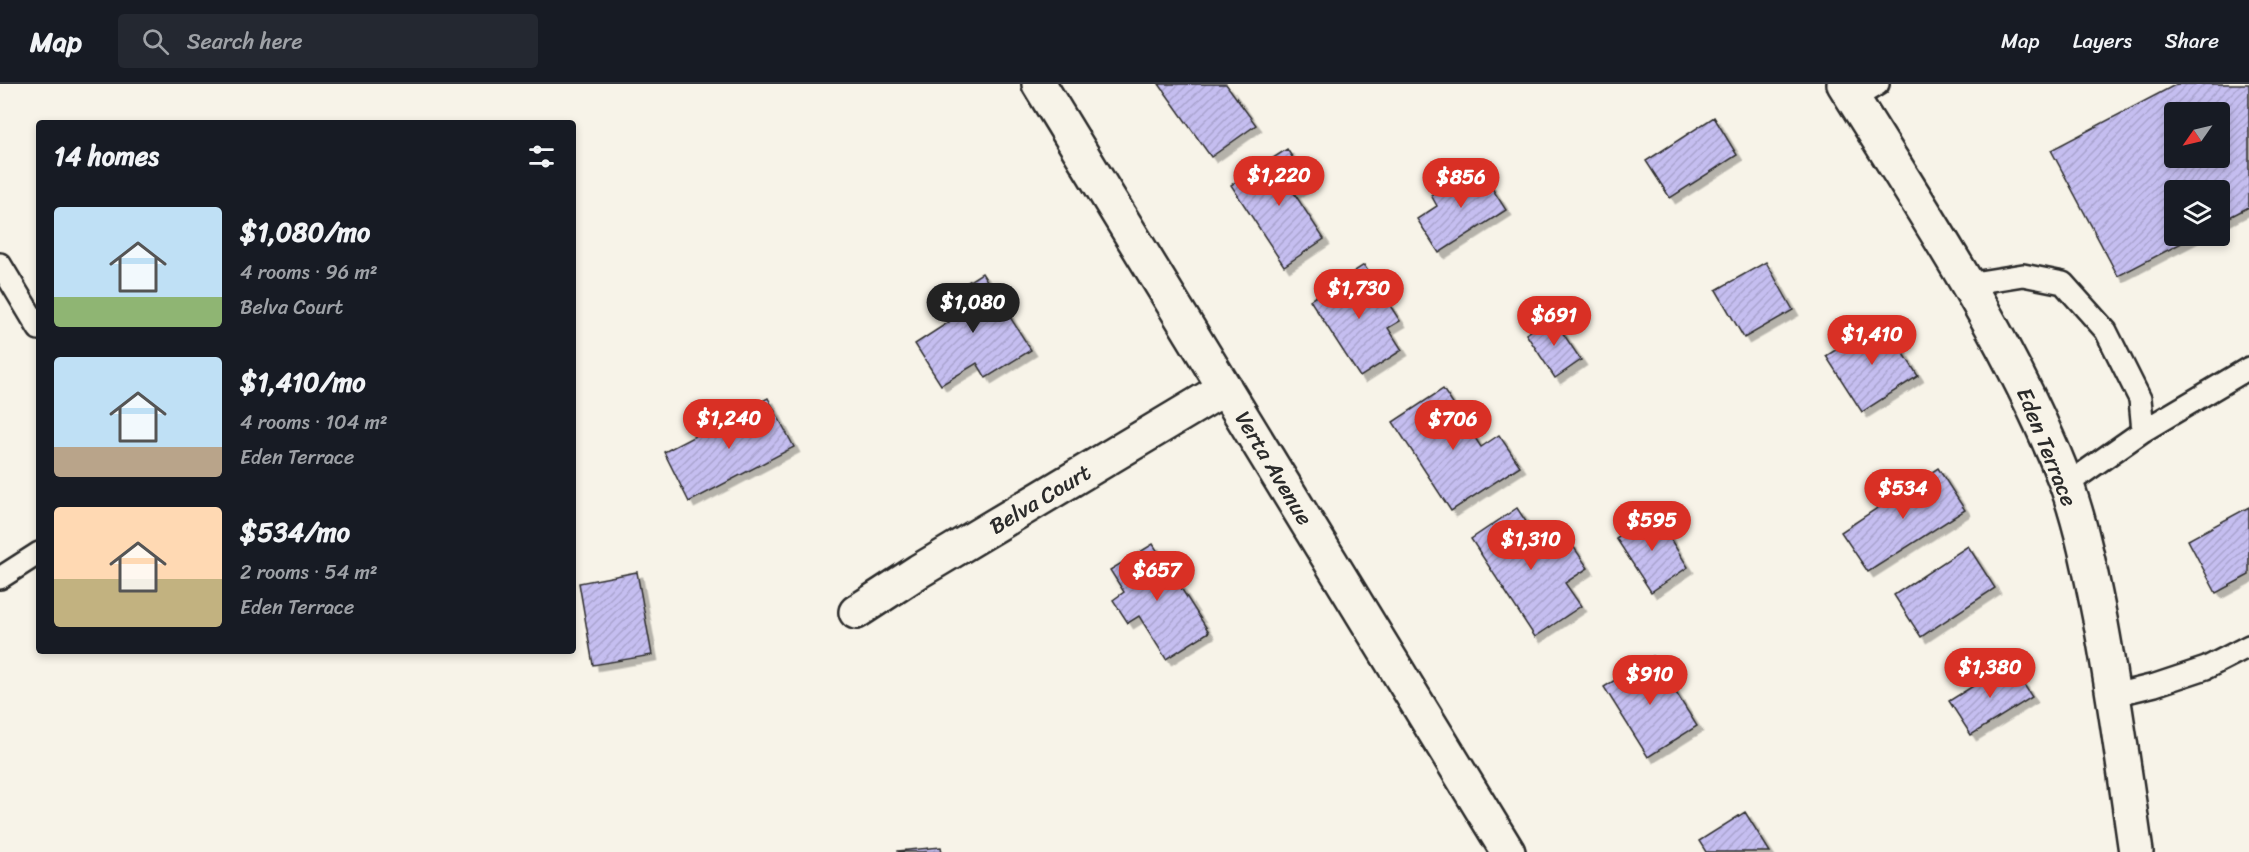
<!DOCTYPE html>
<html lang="en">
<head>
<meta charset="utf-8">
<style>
	:root { --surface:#171b24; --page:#242831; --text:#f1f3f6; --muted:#9ea1a6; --line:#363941; --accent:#d93025 }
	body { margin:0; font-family:Sriracha,sans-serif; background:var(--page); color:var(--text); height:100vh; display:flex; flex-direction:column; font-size:22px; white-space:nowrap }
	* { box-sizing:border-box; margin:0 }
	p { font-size:20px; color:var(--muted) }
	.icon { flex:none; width:33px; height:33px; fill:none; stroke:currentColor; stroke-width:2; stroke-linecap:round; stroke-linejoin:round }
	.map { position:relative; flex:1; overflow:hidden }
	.drawer { position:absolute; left:36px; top:36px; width:540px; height:534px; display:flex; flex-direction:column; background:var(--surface); border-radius:6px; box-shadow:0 3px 9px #0003 }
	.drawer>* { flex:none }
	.needle { width:39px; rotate:236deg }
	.controls { position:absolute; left:2164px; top:18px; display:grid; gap:12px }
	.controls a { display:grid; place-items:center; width:66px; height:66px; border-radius:6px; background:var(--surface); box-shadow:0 3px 9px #0003; font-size:30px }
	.price { position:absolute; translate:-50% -51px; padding:0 14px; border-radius:21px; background:var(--accent); color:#fff; font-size:20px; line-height:39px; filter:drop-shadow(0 2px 3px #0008) }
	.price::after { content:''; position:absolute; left:50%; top:36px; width:18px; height:14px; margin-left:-9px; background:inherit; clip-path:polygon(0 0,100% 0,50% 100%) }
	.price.current { background:#222; color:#fff }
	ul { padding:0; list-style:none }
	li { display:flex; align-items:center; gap:18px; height:150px; padding:0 18px }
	li span { display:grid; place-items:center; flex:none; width:168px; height:120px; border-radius:6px; color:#555 }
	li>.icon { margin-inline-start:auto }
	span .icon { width:72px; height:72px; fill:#fffc; stroke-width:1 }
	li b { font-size:26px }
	h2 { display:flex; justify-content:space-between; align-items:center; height:72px; padding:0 18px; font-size:26px }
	header { display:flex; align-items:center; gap:36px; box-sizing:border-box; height:84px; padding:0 30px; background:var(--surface); border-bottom:2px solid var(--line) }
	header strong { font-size:28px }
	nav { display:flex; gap:33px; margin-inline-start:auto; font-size:21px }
	.search { width:420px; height:54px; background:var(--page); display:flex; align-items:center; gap:15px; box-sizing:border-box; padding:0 21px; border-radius:6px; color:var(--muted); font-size:22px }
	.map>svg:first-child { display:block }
	.building { fill:url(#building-hatch); stroke:#2b2b2b; stroke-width:1.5; fill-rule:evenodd; filter:url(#shadow) }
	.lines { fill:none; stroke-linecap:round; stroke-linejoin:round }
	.service-casing { stroke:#2b2b2b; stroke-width:26 }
	.minor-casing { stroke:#2b2b2b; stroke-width:38 }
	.service { stroke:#f7f3e8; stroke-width:21 }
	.minor { stroke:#f7f3e8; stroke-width:33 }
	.labels { text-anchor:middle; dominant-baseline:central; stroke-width:5; stroke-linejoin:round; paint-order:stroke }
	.street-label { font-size:22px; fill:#2b2b2b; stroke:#f7f3e8 }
</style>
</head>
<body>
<header>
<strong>Map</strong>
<div class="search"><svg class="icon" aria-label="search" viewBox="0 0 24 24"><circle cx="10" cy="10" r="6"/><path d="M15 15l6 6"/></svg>Search here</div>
<nav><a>Map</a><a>Layers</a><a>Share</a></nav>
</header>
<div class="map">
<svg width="2249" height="768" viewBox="0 0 2249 768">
	<defs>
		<pattern id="building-hatch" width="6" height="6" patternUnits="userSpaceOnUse" patternTransform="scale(1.5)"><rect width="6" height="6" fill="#c5bef0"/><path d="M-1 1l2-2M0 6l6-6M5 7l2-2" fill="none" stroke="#a9a3ce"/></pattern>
		<filter id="shadow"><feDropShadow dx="5.5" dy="5.5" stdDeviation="0" flood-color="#0004"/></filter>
	</defs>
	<rect width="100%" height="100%" fill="#f7f3e8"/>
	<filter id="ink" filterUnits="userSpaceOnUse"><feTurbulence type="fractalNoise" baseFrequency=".0167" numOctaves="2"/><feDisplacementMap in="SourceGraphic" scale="12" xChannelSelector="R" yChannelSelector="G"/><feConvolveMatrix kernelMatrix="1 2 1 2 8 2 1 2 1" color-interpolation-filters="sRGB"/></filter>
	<g filter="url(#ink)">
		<path class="building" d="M1159 0H1226L1256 41 1211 73Z
			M2177 0H2249V123L2220 138V106H2175V152H2195L2118 192 2051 66ZM2175 28H2220V74H2175Z
			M1714 33 1737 71 1670 114 1646 77Z
			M1287 65 1309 99 1294 109 1324 155 1284 182 1231 101Z
			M1477 81 1506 126 1439 169 1417 135 1437 122 1431 111Z
			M1766 178 1793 226 1744 254 1716 206Z
			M1364 181 1400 237 1388 244 1402 266 1360 293 1310 216Z
			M982 189 1031 266 986 294 977 279 941 301 915 260 949 238 936 218Z
			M1552 233 1581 276 1555 294 1526 250Z
			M1883 236 1918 292 1862 328 1826 272Z
			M1443 305 1481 363 1499 351 1520 382 1451 427 1393 338Z
			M768 314 794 363 689 418 664 368Z
			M1938 384 1965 426 1868 488 1841 448Z
			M2249 423V491L2216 509 2188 456Z
			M1517 424 1549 473 1571 459 1588 484 1565 499 1581 522 1535 553 1471 455Z
			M1654 429 1688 483 1651 508 1616 454Z
			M1153 460 1209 548 1166 575 1139 532 1128 539 1113 516 1124 508 1110 486Z
			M1968 462 1995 504 1921 553 1894 511Z
			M637 488 652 571 593 581 579 499Z
			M1653 572 1697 642 1648 673 1604 603Z
			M2010 579 2032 613 1971 651 1949 617Z
			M1745 728 1770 768H1706L1699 757Z
			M941 763 942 768H898V767Z"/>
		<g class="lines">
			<g class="service-casing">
				<path id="service" d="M1853 15 1878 0
					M0 180 39 245
					M1967 200 2023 191 2063 199 2106 247 2140 315 2143 347 2066 401
					M2143 347 2249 284
					M0 494 39 469
					M2114 611 2155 601 2206 584 2249 562"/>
			</g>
			<g class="minor-casing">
				<path id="minor" d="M1039 0 1508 768
					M1844 0C1924 129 2011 257 2066 399 2082 442 2092 495 2101 540 2115 616 2125 692 2136 768
					M856 528 919 487 1225 304"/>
			</g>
			<use href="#service" class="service"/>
			<use href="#minor" class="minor"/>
		</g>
	</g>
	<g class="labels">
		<g class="street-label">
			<text transform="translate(2047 363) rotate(68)">Eden Terrace</text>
			<text transform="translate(1274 384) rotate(59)">Verta Avenue</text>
			<text transform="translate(1040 415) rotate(-31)">Belva Court</text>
		</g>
	</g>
</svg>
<div class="controls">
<a><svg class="needle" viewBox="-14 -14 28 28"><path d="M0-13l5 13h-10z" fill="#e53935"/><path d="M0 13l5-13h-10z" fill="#9ea1a6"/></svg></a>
<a><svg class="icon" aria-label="layers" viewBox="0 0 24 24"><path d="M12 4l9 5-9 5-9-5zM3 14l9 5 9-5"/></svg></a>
</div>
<b class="price" style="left:1279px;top:123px">$1,220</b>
<b class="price" style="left:1461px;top:125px">$856</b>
<b class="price" style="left:1359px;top:236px">$1,730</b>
<b class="price current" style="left:973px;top:250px">$1,080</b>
<b class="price" style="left:1554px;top:263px">$691</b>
<b class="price" style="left:1872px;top:282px">$1,410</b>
<b class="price" style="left:729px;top:366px">$1,240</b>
<b class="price" style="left:1453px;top:367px">$706</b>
<b class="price" style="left:1903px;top:436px">$534</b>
<b class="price" style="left:1652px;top:468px">$595</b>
<b class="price" style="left:1531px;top:487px">$1,310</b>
<b class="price" style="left:1157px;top:518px">$657</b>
<b class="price" style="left:1990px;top:615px">$1,380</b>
<b class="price" style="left:1650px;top:622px">$910</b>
<section class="drawer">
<h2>14 homes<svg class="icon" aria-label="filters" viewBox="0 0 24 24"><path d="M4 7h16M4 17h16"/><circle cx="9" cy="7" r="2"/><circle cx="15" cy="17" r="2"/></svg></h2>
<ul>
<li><span style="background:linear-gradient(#bfe0f5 75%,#8fb573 0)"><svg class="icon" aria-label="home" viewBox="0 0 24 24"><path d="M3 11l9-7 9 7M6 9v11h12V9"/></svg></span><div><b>$1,080/mo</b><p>4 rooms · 96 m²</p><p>Belva Court</p></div></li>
<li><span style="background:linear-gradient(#bfe0f5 75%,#b9a48a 0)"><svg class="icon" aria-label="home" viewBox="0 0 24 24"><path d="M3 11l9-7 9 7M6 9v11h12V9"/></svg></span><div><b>$1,410/mo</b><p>4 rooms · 104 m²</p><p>Eden Terrace</p></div></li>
<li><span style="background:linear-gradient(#ffd9b3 60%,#c2b280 0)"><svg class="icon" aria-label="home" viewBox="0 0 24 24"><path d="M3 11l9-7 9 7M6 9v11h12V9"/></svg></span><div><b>$534/mo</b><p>2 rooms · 54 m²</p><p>Eden Terrace</p></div></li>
</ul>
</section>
</div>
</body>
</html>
